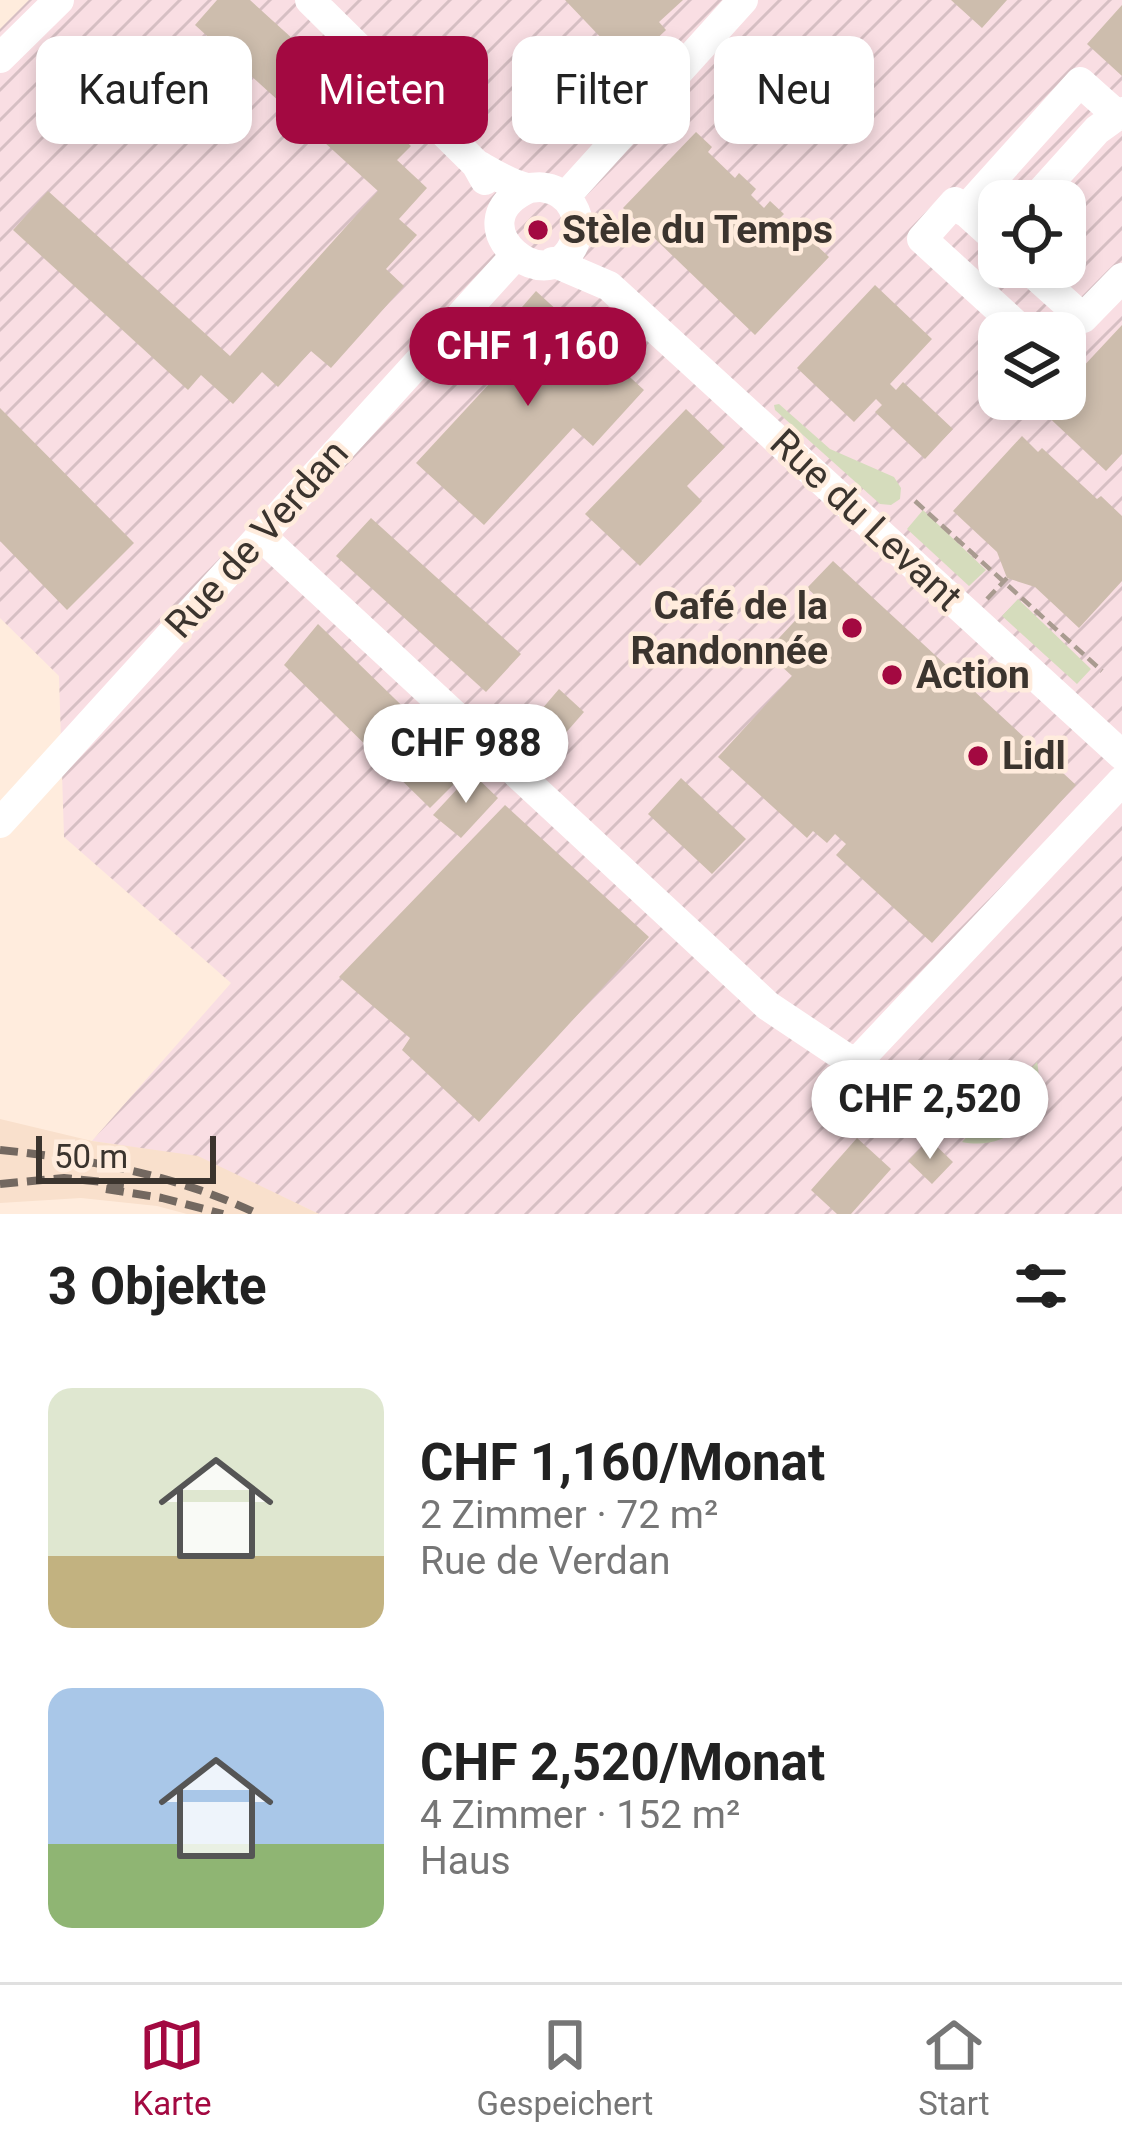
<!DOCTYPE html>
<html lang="de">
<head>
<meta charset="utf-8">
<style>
	:root { --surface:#fff; --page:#f6f6f6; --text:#222; --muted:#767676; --line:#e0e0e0; --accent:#a30941 }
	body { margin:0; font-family:Roboto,sans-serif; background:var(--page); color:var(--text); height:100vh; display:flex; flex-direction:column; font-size:45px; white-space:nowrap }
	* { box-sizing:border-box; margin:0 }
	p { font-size:39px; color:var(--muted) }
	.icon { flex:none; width:66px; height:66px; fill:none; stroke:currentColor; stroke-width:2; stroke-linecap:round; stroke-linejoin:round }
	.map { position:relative; height:1214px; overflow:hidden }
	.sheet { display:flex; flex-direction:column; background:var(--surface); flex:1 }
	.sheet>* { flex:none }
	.banner { position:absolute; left:36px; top:36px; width:1050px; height:108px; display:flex; gap:24px }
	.tools { position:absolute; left:978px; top:180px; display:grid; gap:24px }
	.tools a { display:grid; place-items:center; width:108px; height:108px; border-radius:24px; background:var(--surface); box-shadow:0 6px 18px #0003; font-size:60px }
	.scale { position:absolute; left:36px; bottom:30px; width:180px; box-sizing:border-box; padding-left:12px; border:6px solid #3b342e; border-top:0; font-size:33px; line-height:42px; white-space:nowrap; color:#3b342e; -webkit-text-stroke:9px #ffecdd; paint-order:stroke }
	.price { position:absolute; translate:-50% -102px; padding:0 27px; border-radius:42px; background:#fff; color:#222; font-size:39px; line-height:78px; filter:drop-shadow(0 3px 6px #0008) }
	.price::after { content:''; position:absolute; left:50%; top:72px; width:36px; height:27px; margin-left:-18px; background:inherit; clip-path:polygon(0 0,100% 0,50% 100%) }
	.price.on { background:var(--accent); color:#fff }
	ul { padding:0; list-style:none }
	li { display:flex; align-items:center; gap:36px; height:300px; padding:0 48px }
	li span { display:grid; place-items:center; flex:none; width:336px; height:240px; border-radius:24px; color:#555 }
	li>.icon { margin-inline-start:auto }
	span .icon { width:144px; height:144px; fill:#fffc; stroke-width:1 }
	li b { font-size:51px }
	h2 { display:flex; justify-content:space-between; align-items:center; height:144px; padding:0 48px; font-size:51px }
	.tag { padding:0 42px; border-radius:24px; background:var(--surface); box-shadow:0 6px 18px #0003; font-size:42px; line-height:108px }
	.tag.on { background:var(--accent); color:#fff }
	.tab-bar { display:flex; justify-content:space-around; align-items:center; height:168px; border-top:3px solid var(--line); background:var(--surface); font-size:33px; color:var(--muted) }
	.tab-bar a { display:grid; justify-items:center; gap:6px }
	.tab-bar .on { color:var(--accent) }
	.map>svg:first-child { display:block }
	.industrial { fill:url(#industrial-furrows); fill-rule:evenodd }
	.built { fill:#f9e0cc }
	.green { fill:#d5dcbc }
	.building { fill:#cdbdad }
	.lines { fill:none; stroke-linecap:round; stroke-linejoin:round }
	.path { stroke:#a99b90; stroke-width:4.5; stroke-dasharray:12 6; stroke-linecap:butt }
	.minor { stroke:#fff; stroke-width:30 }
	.rail { stroke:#736860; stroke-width:8; stroke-dasharray:18 9; stroke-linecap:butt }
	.poi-dot { fill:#a30941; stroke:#ffecdd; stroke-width:4.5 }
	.labels { text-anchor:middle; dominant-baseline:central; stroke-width:9; stroke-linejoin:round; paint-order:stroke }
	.poi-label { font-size:39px; font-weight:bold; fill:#3b342e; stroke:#ffecdd; text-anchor:start }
	.street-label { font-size:39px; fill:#3b342e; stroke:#ffecdd }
</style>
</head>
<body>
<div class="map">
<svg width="1122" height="1214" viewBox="0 0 1122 1214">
	<defs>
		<pattern id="industrial-furrows" width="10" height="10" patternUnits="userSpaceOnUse" patternTransform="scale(3)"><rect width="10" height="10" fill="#f9dee3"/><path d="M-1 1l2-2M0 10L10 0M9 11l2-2" fill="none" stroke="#d6bfc3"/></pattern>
	</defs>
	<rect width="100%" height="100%" fill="#ffecdd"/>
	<path class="industrial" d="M29 0H1122V1214H319L198 1157 92 1141 231 983 64 837 59 676 0 618V29ZM999 201H1065V267H999ZM999 333H1065V399H999Z"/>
	<path class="built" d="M0 1119 92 1141 198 1156 319 1214H187L157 1206 81 1198 0 1203Z"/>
	<path class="green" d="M779 404 830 449 894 477 901 488 900 499 891 505 880 504 775 410 774 405Z
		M923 510 986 570 969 586 907 529Z
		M1018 599 1091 669 1077 684 1002 616Z
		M1037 1062C1047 1111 1014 1152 962 1142Z"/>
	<path class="building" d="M217 0H250L411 146 397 160 427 188 399 219 417 235 386 269 404 286 331 368 311 351 278 387 262 372 233 404 201 375 188 390 13 230 48 191 230 356 378 191 195 25Z
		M565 0H683L659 22 666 30 628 66Z
		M951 0H1007L982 28Z
		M1122 5V76L1087 44Z
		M696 132 712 147 708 152 735 178 739 173 756 189 751 195 764 208 770 201 784 214 779 219 806 245 811 240 829 257 755 335 623 208Z
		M875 285 932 339 890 384 896 390 903 382 953 429 925 459 875 412 882 405 876 399 854 422 797 368Z
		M536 291 644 390 593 446 573 428 484 525 416 463 502 370 489 359 507 339 500 332Z
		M1122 325V454L1106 471 1042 411 1053 399H1065V386Z
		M0 408 134 543 67 610 0 541Z
		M686 409 725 447 687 486 702 501 640 566 585 514Z
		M1022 436 1038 452 1042 448 1097 499 1101 496 1122 516V581L1079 628 1035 587 1007 578 997 552 953 511Z
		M371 518 521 654 486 692 336 556Z
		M833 561 1076 785 932 943 836 855 846 844 835 834 827 843 813 831 807 838 718 757 792 676 766 652 817 597 807 588Z
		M318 624 468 770 430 808 284 665Z
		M559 689 584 712 549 752 524 730Z
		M472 773 498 798 461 838 433 815Z
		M681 778 746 839 712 874 648 814Z
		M505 805 649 937 479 1122 402 1050 410 1038 339 977Z
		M857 1138 891 1169 851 1214H837L811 1190Z
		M929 1139 953 1162 932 1184 908 1161Z"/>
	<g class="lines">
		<path class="path" d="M915 501 1102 671
			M987 599 1007 578"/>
		<path class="minor" d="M310 0 476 164 485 180
			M0 58 59 0
			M476 164C491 172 510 185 527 188 533 188 540 186 546 188 569 192 583 216 576 238 554 309 449 224 529 188
			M565 197 743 0
			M1033 201 1097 130 1122 112
			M964 211 1080 82 1117 115
			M997 240 955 202 922 239 1025 333
			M553 262 609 286 1122 755
			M1026 267 1083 318 1122 278
			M260 535 768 1006 855 1064 1122 781
			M0 823 515 256"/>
		<path class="rail" d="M0 1150C90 1159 176 1175 258 1214
			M0 1184 64 1178 124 1184
			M106 1189 162 1198 223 1214"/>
	</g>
	<g class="poi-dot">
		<circle cx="538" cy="230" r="12"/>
		<circle cx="852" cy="628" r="12"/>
		<circle cx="892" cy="675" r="12"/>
		<circle cx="978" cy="756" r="12"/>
	</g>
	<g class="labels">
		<g class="poi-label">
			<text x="562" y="230">Stèle du Temps</text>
			<text x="828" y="606" text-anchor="end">Café de la<tspan x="828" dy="45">Randonnée</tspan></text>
			<text x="916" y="675">Action</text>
			<text x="1002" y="756">Lidl</text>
		</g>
		<g class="street-label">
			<text transform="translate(866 520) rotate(43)">Rue du Levant</text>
			<text transform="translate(257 539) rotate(-48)">Rue de Verdan</text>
		</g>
	</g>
</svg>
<div class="tools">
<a><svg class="icon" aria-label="locate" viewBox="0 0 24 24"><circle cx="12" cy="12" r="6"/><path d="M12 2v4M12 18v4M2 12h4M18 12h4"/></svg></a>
<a><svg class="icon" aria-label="layers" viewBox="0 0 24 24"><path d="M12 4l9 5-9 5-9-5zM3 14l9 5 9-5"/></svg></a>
</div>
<div class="scale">50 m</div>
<b class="price on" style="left:528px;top:409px">CHF 1,160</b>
<b class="price" style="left:466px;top:806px">CHF 988</b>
<b class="price" style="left:930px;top:1162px">CHF 2,520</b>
<div class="banner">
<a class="tag">Kaufen</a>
<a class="tag on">Mieten</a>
<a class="tag">Filter</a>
<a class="tag">Neu</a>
</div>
</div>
<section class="sheet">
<h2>3 Objekte<svg class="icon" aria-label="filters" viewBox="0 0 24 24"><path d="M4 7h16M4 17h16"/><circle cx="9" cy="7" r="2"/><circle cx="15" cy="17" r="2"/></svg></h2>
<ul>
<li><span style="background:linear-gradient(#dfe7d0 70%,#c2b280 0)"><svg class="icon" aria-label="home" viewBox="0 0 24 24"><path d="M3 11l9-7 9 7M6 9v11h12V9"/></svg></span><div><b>CHF 1,160/Monat</b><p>2 Zimmer · 72 m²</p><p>Rue de Verdan</p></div></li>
<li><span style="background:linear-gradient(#a9c7e8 65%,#8fb573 0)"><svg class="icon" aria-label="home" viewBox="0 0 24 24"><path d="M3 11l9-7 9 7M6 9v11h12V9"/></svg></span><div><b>CHF 2,520/Monat</b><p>4 Zimmer · 152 m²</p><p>Haus</p></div></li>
</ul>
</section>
<nav class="tab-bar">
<a class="on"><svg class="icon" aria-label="map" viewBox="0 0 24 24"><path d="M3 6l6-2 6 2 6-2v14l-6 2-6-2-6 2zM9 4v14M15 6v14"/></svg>Karte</a>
<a><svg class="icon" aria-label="saved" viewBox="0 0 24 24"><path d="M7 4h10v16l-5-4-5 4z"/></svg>Gespeichert</a>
<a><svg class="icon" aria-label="home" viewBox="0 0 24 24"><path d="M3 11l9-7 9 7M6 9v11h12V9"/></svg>Start</a>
</nav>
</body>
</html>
